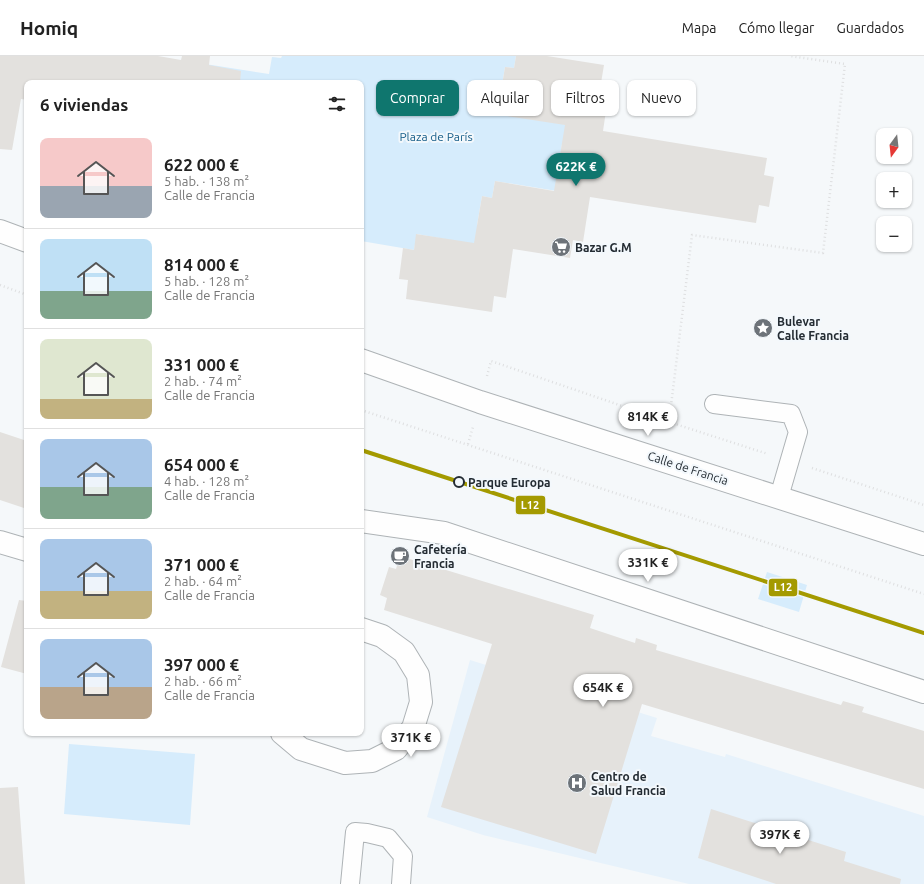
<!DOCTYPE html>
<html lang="es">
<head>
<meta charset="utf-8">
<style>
	:root { --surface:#fff; --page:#f2f2f2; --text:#222; --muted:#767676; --line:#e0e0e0; --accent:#0f766e }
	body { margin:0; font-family:Ubuntu,sans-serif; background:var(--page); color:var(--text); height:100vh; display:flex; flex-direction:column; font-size:15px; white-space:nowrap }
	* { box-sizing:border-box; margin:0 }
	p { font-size:13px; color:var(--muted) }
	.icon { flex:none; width:22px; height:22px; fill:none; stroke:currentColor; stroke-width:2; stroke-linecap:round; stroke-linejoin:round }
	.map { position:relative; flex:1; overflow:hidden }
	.side { position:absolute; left:24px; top:24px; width:340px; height:656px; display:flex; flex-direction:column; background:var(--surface); border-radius:8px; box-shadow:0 1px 3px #0004 }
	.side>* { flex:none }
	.banner { position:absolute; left:376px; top:24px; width:380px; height:36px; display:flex; gap:8px }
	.needle { width:26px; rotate:195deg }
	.fabs { position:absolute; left:876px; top:72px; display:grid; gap:8px }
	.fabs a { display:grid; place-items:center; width:36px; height:36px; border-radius:8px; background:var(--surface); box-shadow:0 1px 3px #0004; font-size:20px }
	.price { position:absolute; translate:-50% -34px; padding:0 9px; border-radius:14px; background:#fff; color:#222; font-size:13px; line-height:26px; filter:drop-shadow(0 1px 2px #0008) }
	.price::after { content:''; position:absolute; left:50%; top:24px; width:12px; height:9px; margin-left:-6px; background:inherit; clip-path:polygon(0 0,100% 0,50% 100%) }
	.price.selected { background:var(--accent); color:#fff }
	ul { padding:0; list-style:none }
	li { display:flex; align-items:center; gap:12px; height:100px; padding:0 16px }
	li+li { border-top:1px solid var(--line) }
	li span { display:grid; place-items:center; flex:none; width:112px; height:80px; border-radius:8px; color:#555 }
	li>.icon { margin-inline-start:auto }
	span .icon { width:48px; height:48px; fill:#fffc; stroke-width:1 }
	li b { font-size:17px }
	h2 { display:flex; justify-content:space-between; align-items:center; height:48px; padding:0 16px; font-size:17px }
	.pill { padding:0 14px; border-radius:8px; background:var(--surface); box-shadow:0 1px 3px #0004; font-size:14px; line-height:36px }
	.pill.selected { background:var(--accent); color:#fff }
	header { display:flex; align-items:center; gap:24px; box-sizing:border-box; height:56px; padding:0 20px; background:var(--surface); border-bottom:1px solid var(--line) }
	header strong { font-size:19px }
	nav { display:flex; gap:22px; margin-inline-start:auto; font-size:14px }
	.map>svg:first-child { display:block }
	.built { fill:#e7f2fb }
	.green { fill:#d6ecfc }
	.building { fill:#e3e1de }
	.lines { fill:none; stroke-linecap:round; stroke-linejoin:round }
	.service-casing { stroke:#aeb3b6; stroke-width:20 }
	.minor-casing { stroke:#aeb3b6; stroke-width:24 }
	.secondary-casing { stroke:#aeb3b6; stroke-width:24 }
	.path { stroke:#dedfe0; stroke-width:2.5; stroke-dasharray:1 3; stroke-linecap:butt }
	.service { stroke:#fefefe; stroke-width:18 }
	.minor { stroke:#fefefe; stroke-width:22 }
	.secondary { stroke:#fefefe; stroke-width:22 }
	.metro-1-casing { stroke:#f3f8fc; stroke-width:7 }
	.metro-1 { stroke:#a49a00; stroke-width:4 }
	.stop-dot { fill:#f3f8fc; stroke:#242c33; stroke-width:2 }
	.labels { text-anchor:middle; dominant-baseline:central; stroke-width:4; stroke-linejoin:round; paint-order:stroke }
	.park-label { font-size:12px; fill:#165d88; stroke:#f3f8fc }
	.poi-label { font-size:12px; font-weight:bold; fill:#242c33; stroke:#f3f8fc; text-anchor:start }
	.street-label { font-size:12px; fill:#242c33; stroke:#f3f8fc }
	.stop-label { font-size:12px; font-weight:bold; fill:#242c33; stroke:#f3f8fc; text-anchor:start }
	.line-badge { stroke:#f3f8fc; stroke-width:1.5 }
	.badge-label { font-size:11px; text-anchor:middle; font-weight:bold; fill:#fff }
</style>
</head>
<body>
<header>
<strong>Homiq</strong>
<nav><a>Mapa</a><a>Cómo llegar</a><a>Guardados</a></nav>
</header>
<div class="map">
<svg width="924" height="828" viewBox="0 0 924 828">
	<rect width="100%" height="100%" fill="#f5f8fa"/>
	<path class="built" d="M470 604 657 662 651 680 725 701 726 698 924 760V828H689L483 779 427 761Z"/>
	<path class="green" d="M282 0H516L514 12 505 11 500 41 509 43 507 59 574 70 562 88 557 117 563 136 495 125 492 142 482 140 477 169 483 187H467L417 178 414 194 361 185V27H206L199 7 269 18 272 1 281 2Z
		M767 516 807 529 799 556 758 543Z
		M69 688 195 698 190 769 64 758Z"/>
	<path class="building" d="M0 0H158L181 4 182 0H210L209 9 241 15 240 27H27V44L21 43 12 94 0 93Z
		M516 0H547L604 9 601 27 610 28 603 75 767 102 764 119 774 121 769 151 759 149 756 167 590 141 583 186 573 184 570 202 513 193 506 242 494 240 492 256 406 243 408 224 399 223 403 192 414 194 416 178 474 187 482 140 492 142 495 125 554 135 565 69 507 60 509 43 500 41 505 11 514 12Z
		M0 376 27 385V453L0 444Z
		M400 500 594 559 590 572 635 587 636 582 657 589 656 594 841 649 843 645 864 651 862 656 924 675V733L642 648 596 798 441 751 492 588 384 554 387 542 380 539 389 511 396 513Z
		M19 544 27 545V618L1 611Z
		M18 731 25 828H0V732Z
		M711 753 846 796 844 805 901 823 900 828H776L698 802Z"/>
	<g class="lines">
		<g class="service-casing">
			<path id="service" d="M714 348 791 358 798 376 779 441
				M350 828 355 776 367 777 388 782 403 800 401 828"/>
		</g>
		<g class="minor-casing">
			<path id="minor" d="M361 465 444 477 924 636
				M0 486 27 494
				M282 677 301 693 345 707 372 705 396 693 413 672 421 646 418 619 404 596 382 580 361 573"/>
		</g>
		<g class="secondary-casing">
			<path id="secondary" d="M0 175 27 185
				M361 304 480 346 924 488"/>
		</g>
		<path class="path" d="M0 229 27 239
			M487 320 491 305 669 366 768 398
			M361 354 924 538
			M669 366 692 179 823 197 845 8 790 0
			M468 388 473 371
			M812 412 924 449"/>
		<use href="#service" class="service"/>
		<use href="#minor" class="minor"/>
		<use href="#secondary" class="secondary"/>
		<g class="metro-1-casing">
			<path id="metro-1" d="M361 394 924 577"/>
		</g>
		<use href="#metro-1" class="metro-1"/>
	</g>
	<defs>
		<g id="supermarket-disc" transform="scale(1)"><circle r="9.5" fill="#6d7379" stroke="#f3f8fc"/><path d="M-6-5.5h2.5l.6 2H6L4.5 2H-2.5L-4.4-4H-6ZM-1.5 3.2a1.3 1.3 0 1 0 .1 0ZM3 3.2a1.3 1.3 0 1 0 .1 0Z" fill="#fff"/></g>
		<g id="sight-disc" transform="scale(1)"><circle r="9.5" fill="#6d7379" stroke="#f3f8fc"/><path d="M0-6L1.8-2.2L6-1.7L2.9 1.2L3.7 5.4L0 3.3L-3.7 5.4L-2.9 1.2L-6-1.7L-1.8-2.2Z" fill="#fff"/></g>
		<g id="cafe-disc" transform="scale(1)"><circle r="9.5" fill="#6d7379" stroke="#f3f8fc"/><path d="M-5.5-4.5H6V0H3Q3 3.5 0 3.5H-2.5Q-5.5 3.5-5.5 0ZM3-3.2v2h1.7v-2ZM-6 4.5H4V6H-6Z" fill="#fff"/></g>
		<g id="hospital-disc" transform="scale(1)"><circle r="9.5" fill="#6d7379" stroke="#f3f8fc"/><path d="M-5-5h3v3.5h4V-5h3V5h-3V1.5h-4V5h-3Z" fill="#fff"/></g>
	</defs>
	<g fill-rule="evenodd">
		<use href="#supermarket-disc" x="561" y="191"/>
		<use href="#sight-disc" x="763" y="272"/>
		<use href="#cafe-disc" x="400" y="500"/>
		<use href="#hospital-disc" x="577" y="727"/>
	</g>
	<circle class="stop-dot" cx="459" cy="426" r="5"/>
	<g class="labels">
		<g class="park-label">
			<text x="436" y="80">Plaza de París</text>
		</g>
		<g class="poi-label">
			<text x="575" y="191">Bazar G.M</text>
			<text x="777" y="265">Bulevar<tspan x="777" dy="14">Calle Francia</tspan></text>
			<text x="414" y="493">Cafetería<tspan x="414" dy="14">Francia</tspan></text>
			<text x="591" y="720">Centro de<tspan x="591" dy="14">Salud Francia</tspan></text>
		</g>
		<g class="street-label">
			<text transform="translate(688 412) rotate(18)">Calle de Francia</text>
		</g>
		<g class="stop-label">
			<text x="468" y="426">Parque Europa</text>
		</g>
	</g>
	<g class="line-badge">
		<rect x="515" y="439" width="31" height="20" rx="4" fill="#a49a00"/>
		<rect x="768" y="522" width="30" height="19" rx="4" fill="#a49a00"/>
	</g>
	<g class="badge-label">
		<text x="530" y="453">L12</text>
		<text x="783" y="535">L12</text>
	</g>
</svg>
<div class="fabs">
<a><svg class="needle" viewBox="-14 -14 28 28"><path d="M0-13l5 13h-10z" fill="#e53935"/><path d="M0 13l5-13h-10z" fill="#767676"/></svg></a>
<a>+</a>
<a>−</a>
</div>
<b class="price selected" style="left:576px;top:131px">622K €</b>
<b class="price" style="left:648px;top:381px">814K €</b>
<b class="price" style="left:648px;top:527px">331K €</b>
<b class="price" style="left:603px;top:652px">654K €</b>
<b class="price" style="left:411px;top:702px">371K €</b>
<b class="price" style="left:780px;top:799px">397K €</b>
<div class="banner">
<a class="pill selected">Comprar</a>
<a class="pill">Alquilar</a>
<a class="pill">Filtros</a>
<a class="pill">Nuevo</a>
</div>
<section class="side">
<h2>6 viviendas<svg class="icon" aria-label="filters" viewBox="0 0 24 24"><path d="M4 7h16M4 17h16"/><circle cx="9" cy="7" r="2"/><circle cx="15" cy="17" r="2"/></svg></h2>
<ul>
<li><span style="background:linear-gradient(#f6c9c9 60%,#9aa5b1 0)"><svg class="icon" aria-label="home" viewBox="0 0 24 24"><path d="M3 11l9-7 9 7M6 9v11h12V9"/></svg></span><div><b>622 000 €</b><p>5 hab. · 138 m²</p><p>Calle de Francia</p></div></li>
<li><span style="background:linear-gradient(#bfe0f5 65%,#7fa58c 0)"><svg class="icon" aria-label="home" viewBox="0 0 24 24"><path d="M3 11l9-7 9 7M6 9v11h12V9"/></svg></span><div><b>814 000 €</b><p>5 hab. · 128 m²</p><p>Calle de Francia</p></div></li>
<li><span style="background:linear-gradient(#dfe7d0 75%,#c2b280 0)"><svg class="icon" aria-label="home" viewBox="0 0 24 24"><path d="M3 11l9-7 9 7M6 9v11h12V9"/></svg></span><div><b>331 000 €</b><p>2 hab. · 74 m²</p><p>Calle de Francia</p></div></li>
<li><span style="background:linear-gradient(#a9c7e8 60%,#7fa58c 0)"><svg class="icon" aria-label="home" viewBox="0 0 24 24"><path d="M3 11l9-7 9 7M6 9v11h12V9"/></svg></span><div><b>654 000 €</b><p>4 hab. · 128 m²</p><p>Calle de Francia</p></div></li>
<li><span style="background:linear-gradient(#a9c7e8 65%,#c2b280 0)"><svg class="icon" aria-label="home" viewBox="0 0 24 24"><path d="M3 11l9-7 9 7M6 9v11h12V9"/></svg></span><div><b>371 000 €</b><p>2 hab. · 64 m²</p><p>Calle de Francia</p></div></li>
<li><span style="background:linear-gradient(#a9c7e8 60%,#b9a48a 0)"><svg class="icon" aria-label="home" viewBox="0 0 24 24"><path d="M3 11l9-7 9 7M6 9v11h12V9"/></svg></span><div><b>397 000 €</b><p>2 hab. · 66 m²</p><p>Calle de Francia</p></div></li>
</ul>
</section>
</div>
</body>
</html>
